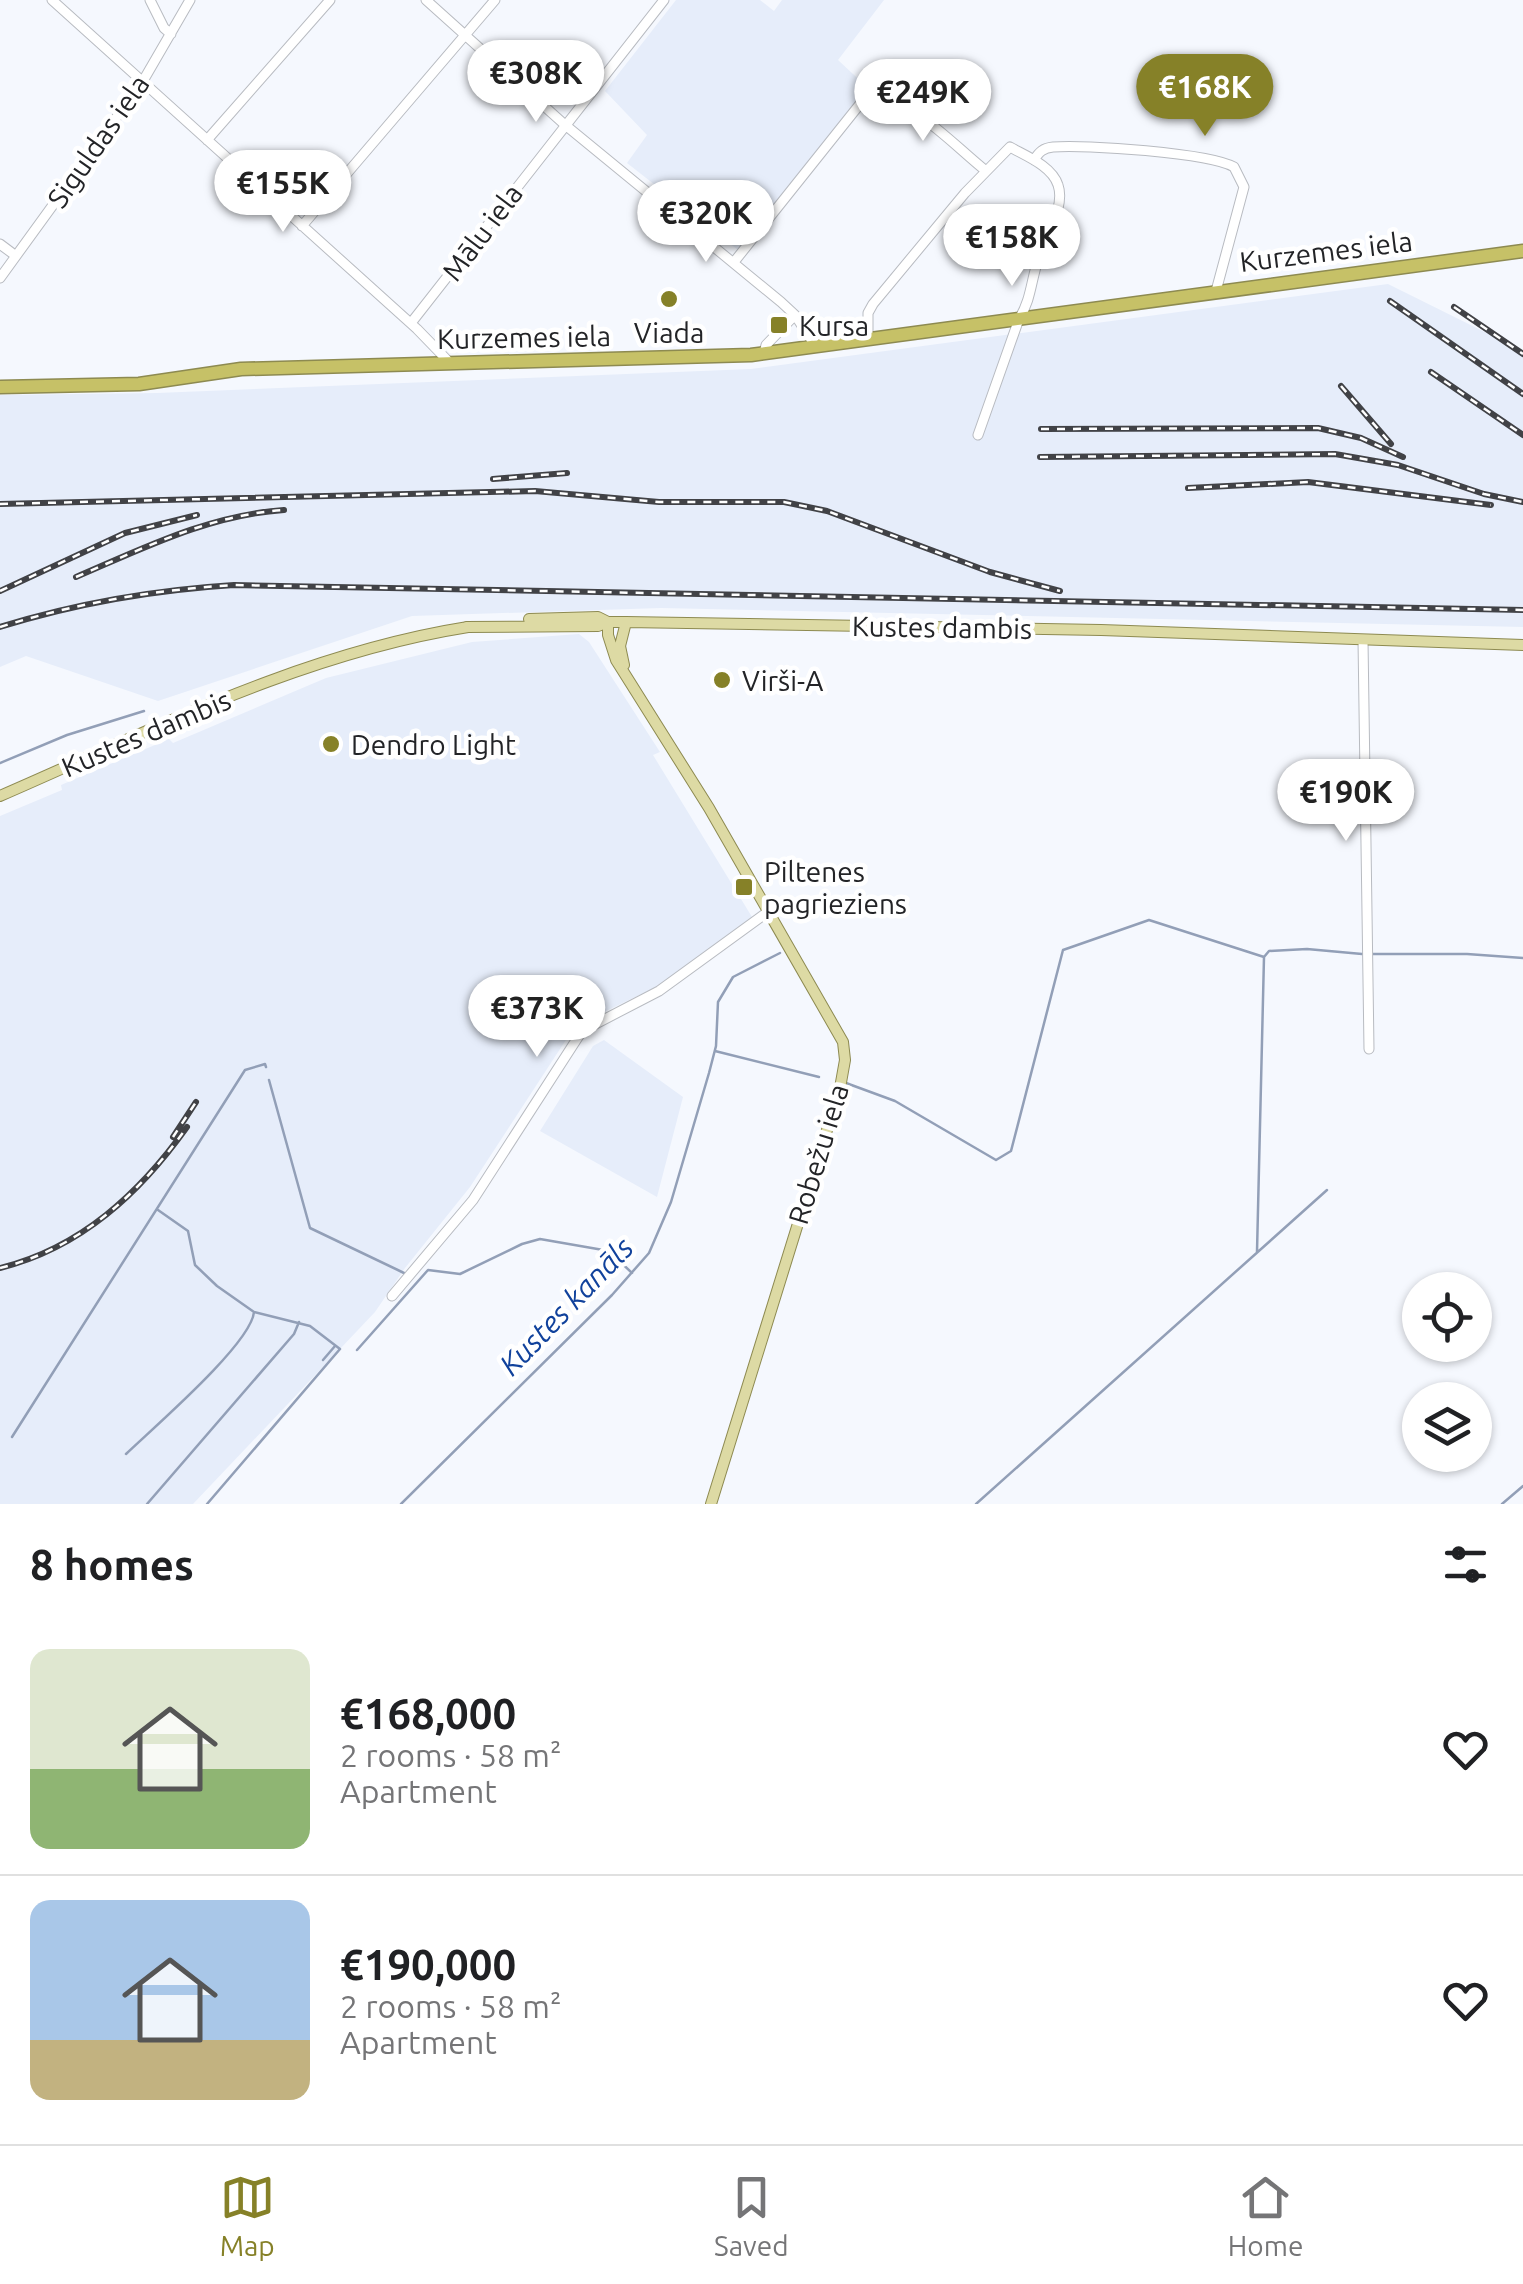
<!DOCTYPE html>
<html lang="en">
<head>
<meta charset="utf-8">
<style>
	:root { --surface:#fff; --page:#f6f6f6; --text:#202124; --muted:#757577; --line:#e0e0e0; --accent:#868128 }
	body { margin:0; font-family:Ubuntu,sans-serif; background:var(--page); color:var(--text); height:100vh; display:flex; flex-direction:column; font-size:38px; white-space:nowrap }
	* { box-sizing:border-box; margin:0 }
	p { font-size:32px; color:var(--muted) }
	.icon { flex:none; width:55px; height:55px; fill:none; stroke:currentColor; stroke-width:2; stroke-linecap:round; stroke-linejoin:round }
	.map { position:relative; height:1504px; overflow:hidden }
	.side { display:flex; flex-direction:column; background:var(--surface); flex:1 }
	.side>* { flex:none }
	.buttons { position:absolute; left:1402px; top:1272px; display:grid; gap:20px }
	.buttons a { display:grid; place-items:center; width:90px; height:90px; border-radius:50%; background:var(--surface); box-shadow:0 2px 8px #0004; font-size:50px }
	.price { position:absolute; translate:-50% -85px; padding:0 22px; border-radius:35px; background:#fff; color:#222; font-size:32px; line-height:65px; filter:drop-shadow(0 2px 5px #0008) }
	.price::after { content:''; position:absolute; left:50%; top:60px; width:30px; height:22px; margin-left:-15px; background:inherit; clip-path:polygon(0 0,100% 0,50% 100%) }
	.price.active { background:var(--accent); color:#fff }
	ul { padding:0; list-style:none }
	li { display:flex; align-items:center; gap:30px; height:250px; padding:0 30px }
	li+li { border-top:2px solid var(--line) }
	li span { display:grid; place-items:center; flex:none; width:280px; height:200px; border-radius:20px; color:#555 }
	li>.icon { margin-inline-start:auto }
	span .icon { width:120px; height:120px; fill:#fffc; stroke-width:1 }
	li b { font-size:42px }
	h2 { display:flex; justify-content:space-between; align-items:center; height:120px; padding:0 30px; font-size:42px }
	.menu { display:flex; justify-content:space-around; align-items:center; height:140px; border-top:2px solid var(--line); background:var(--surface); font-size:28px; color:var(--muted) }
	.menu a { display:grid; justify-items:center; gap:5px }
	.menu .active { color:var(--accent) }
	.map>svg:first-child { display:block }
	.built { fill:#e6edfa }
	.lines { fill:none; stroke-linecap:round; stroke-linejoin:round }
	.stream { stroke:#929fb7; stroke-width:2.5 }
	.minor-casing { stroke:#b8bbc1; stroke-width:11 }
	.major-casing { stroke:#8d8a51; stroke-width:12 }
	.highway-casing { stroke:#8d8a51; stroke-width:15 }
	.minor { stroke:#fff; stroke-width:9 }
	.major { stroke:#dddaa4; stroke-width:10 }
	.highway { stroke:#c6c167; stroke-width:12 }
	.rail-casing { stroke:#414246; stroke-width:6 }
	.rail { stroke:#fff; stroke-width:2.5; stroke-dasharray:8; stroke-linecap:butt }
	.poi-dot { fill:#868128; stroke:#fff; stroke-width:4 }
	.labels { text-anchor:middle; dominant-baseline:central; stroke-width:9; stroke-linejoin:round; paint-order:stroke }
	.street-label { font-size:28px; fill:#232427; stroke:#fff }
	.poi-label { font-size:28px; fill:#232427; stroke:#fff; text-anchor:start }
	.water-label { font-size:30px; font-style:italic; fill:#11429c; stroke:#fff }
</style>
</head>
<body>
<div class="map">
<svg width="1523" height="1504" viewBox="0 0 1523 1504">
	<rect width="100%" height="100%" fill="#f5f8fe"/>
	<path class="built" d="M676 0H760L774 11 782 0H884L838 60 868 88 738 250 627 163 647 135 605 91Z
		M1388 284 1523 351V627L661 608 412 616 158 701 26 656 0 667V395L157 393 751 369Z
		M579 634 589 642 660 752 653 755 752 917 656 987 575 1026 470 1187 405 1268 375 1312 193 1504H0V816L62 790 61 785 169 739 173 743 326 678 472 642Z
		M604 1040 683 1097 657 1197 540 1131 593 1046Z"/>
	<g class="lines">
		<path class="stream" d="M0 763 67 735 144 711
			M1371 954H1467L1523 958
			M715 1051 819 1077
			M269 1080 310 1228 404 1273
			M846 1083 895 1101 996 1160 1011 1151 1063 950 1149 920 1264 957
			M158 1210 188 1231 195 1265 217 1286 254 1312 310 1326 340 1349 207 1504
			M1257 1252 1264 957 1269 951 1307 949 1362 954
			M357 1350 428 1270 460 1274 522 1244 540 1239 609 1251 632 1273
			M323 1360 335 1346
			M12 1437 245 1070 265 1064 266 1067
			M126 1454C153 1428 251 1344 254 1312
			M147 1504 294 1334 299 1322
			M401 1504 612 1295 649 1253 671 1202 709 1073 716 1046 718 1002 733 977 780 953
			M976 1504 1327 1190
			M1502 1504 1523 1486"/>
		<g class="minor-casing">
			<path id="minor" d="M52 0 417 329 450 363
				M150 0 164 28 171 34
				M426 0 564 124 781 302 795 315 816 347
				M207 140 330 0
				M1034 160C1039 152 1043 148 1053 147 1083 144 1210 153 1234 167L1244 187 1216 291
				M302 226 495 0
				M0 244 16 256
				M734 262 868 94C914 100 951 143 986 171
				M0 278 143 81 190 0
				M411 323 664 0
				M868 338V313L873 304 965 193 1010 147C1026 156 1052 166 1058 185 1066 208 1044 238 1038 260 1031 281 1031 300 1019 319L978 435
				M764 353 766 345 795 315
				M1363 640 1369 1049
				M392 1296 473 1200 582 1031 659 991 769 911"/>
		</g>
		<g class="major-casing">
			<path id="major" d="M529 619 598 617 608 622
				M608 622V635L616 660 709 808 843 1042 845 1060 840 1088 711 1504
				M466 627 598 626 608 622H626L1101 630 1523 645
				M624 665 620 646 626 622
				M0 796C152 730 303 653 468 627"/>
		</g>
		<g class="highway-casing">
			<path id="highway" d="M0 387 139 384 241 369 751 355 1523 251"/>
		</g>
		<use href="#minor" class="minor"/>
		<use href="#major" class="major"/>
		<use href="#highway" class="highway"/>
		<g class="rail-casing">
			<path id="rail" d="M1390 301 1523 394
				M1454 307 1523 354
				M1431 372 1523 435
				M1341 386 1391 444
				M1041 429 1318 428 1361 438 1403 457
				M1040 457 1335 454 1398 465 1484 494 1523 502
				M493 479 567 473
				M1188 488 1308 482 1491 505
				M0 504 535 491 659 502H784L827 511 990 572 1060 591
				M76 577C144 548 209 515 284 510
				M0 591 125 533 197 515
				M0 627C77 603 153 590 234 585L1523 610
				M173 1137 196 1102
				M0 1268C81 1248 140 1193 187 1127"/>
		</g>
		<use href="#rail" class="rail"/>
	</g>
	<g class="poi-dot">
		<circle cx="669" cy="299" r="10"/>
		<rect x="769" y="315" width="20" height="20" rx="5"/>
		<circle cx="722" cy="680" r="10"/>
		<circle cx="331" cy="744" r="10"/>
		<rect x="734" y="877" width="20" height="20" rx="5"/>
	</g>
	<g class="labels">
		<g class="street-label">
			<text transform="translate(98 141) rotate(-55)">Siguldas iela</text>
			<text transform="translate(482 232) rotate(-53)">Mālu iela</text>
			<text transform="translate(1326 251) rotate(-7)">Kurzemes iela</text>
			<text transform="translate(524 337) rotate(-1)">Kurzemes iela</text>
			<text transform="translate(942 627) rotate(1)">Kustes dambis</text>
			<text transform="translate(146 733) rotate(-23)">Kustes dambis</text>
			<text transform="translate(818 1154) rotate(-73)">Robežu iela</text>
		</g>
		<g class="poi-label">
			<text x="799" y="325">Kursa</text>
			<text x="669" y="332" text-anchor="middle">Viada</text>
			<text x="742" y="680">Virši-A</text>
			<text x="351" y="744">Dendro Light</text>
			<text x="764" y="871">Piltenes<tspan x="764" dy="32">pagrieziens</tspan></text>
		</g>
		<g class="water-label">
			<text transform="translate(566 1306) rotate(-46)">Kustes kanāls</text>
		</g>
	</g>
</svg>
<div class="buttons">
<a><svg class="icon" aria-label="locate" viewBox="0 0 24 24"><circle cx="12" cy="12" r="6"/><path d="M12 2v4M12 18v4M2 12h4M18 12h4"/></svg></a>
<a><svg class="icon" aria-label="layers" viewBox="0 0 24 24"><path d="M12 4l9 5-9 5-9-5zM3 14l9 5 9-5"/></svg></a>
</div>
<b class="price" style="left:536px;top:125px">€308K</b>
<b class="price active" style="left:1205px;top:139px">€168K</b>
<b class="price" style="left:923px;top:144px">€249K</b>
<b class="price" style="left:283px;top:235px">€155K</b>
<b class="price" style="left:706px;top:265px">€320K</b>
<b class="price" style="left:1012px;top:289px">€158K</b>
<b class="price" style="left:1346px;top:844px">€190K</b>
<b class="price" style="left:537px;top:1060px">€373K</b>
</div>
<section class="side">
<h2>8 homes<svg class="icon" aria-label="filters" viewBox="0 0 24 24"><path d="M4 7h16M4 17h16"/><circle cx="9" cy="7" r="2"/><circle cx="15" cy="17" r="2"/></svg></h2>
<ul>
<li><span style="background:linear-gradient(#dfe7d0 60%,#8fb573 0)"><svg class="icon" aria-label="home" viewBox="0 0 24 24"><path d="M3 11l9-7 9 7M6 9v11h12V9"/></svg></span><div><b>€168,000</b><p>2 rooms · 58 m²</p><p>Apartment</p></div><svg class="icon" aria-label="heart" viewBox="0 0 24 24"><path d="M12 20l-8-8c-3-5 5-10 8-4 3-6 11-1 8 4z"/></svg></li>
<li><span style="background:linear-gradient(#a9c7e8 70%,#c2b280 0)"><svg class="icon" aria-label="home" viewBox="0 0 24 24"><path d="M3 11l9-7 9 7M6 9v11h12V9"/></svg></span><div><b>€190,000</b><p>2 rooms · 58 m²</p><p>Apartment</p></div><svg class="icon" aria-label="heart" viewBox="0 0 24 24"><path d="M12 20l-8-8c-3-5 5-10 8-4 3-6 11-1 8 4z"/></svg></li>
</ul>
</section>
<nav class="menu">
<a class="active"><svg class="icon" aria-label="map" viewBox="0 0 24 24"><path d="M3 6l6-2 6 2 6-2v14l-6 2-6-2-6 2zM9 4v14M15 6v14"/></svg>Map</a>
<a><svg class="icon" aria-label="saved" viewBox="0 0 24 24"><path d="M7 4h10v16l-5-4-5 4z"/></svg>Saved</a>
<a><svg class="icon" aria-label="home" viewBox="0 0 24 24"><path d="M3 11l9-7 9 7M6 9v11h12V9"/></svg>Home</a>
</nav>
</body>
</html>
